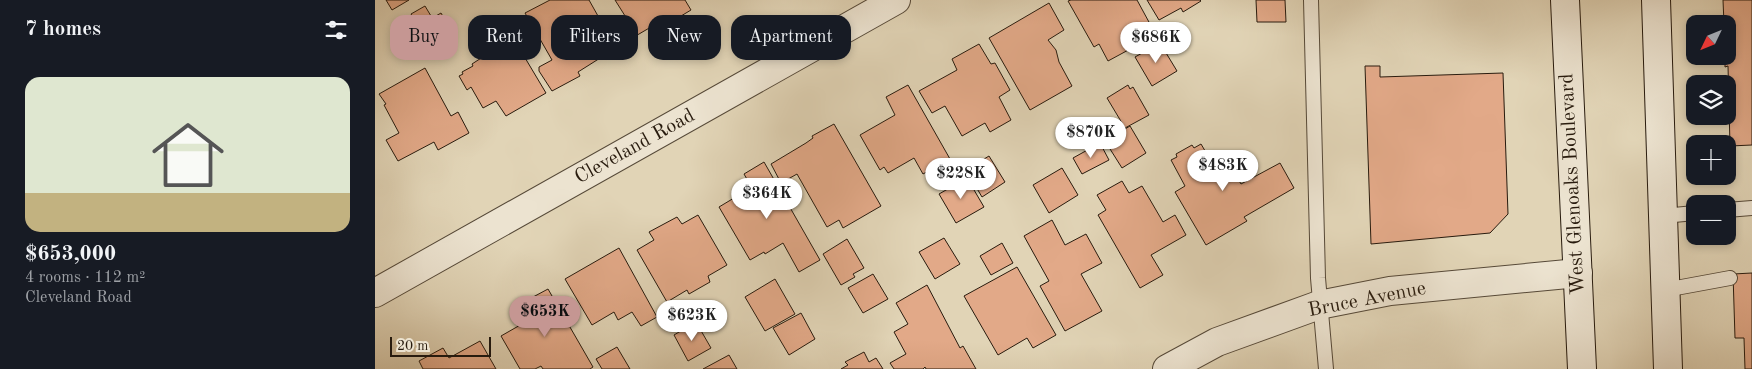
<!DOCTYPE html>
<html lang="en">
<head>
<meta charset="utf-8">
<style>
	:root { --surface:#171b24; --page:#242831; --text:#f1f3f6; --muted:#9ea1a6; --line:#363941; --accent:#c59692 }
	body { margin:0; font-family:"Old Standard TT",serif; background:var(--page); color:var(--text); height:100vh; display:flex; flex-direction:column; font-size:19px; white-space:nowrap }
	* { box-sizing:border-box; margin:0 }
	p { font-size:16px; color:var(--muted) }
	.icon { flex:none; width:28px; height:28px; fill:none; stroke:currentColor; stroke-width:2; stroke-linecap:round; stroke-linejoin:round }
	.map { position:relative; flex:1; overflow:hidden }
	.drawer { display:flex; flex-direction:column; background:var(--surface); width:375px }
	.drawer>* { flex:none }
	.banner { position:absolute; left:15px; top:15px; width:475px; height:45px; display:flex; gap:10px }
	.needle { width:32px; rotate:227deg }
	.buttons { position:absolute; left:1311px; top:15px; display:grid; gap:10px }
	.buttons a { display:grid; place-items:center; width:50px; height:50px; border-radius:10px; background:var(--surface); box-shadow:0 2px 8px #0003; font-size:25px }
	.scale { position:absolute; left:15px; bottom:12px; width:101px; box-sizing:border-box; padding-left:5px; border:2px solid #281b0e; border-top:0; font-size:14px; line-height:18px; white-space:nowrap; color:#281b0e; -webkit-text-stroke:4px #ece3d0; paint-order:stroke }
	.price { position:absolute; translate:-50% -42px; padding:0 11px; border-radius:18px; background:#fff; color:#222; font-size:16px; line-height:32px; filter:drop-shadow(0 1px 2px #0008) }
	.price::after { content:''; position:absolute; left:50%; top:30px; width:15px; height:11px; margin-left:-8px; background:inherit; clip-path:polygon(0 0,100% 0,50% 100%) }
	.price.current { background:var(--accent); color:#111 }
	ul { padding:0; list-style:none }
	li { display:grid; align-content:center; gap:10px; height:265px; padding:0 25px }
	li+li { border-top:1px solid var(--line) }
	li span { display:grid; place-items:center; height:155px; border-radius:15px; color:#555 }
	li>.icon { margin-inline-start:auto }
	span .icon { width:90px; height:90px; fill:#fffc; stroke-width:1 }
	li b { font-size:21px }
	h2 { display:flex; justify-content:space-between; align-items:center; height:60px; padding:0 25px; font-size:21px }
	.pill { padding:0 18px; border-radius:15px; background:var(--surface); box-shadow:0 2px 8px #0003; font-size:18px; line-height:45px }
	.pill.current { background:var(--accent); color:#111 }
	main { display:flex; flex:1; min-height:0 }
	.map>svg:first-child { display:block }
	.building { fill:#e2a988; stroke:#281b0e }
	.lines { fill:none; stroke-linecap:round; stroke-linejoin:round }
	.lane-casing { stroke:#564938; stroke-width:16 }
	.street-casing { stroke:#564938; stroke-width:30 }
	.secondary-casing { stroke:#281b0e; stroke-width:30 }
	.lane { stroke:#ece3d0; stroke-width:14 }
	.street { stroke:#ece3d0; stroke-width:28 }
	.secondary { stroke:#ece3d0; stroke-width:28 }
	.labels { text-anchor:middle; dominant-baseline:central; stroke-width:4; stroke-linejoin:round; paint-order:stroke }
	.street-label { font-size:20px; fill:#281b0e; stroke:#ece3d0 }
</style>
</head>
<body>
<main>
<section class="drawer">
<h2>7 homes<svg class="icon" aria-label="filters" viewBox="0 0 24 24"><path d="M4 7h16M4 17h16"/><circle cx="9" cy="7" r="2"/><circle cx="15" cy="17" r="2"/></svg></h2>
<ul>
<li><span style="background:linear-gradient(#dfe7d0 75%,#c2b280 0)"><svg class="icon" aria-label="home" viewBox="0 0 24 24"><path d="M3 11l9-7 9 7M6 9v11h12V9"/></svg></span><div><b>$653,000</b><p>4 rooms · 112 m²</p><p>Cleveland Road</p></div></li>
</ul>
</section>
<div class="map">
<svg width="1377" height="369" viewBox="0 0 1377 369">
	<rect width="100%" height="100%" fill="#e1d4b6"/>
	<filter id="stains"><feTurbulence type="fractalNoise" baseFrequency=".004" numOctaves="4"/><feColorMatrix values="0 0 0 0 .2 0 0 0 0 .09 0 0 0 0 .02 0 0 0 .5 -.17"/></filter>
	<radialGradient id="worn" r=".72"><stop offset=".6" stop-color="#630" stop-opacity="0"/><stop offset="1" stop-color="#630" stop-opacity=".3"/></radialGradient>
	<path class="building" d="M11 0H34L17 10Z
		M175 0H214L241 48 203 72 205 76 177 91 164 71V67L177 60 150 13Z
		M240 0H310L316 10 296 22 293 17 247 44 238 27 252 19Z
		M696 0H762L781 35 733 61 724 44 719 47 693 1Z
		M772 0H825L826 1 808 12 806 8 784 20Z
		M881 0H910L911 22H882Z
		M1348 0H1377V145L1355 146 1353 66 1350 67V56H1352V24H1349Z
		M674 3 689 30 673 40 681 50 684 62 697 86 655 110 614 38Z
		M50 6 56 16 42 24 36 14Z
		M66 13 81 39 55 53 40 28Z
		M140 41 171 93 131 116 121 101 108 108 96 87 92 90 84 76 88 74 87 72 98 66 97 64 120 49 122 52Z
		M785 43 802 71 777 86 760 57Z
		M604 44 616 64 620 63 635 90 624 97 636 120 615 132 610 123 587 136 570 106 557 113 544 91 582 70 577 59Z
		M990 66H1005V77L1128 73 1133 214 1115 233 996 244Z
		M50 68 76 116 83 112 94 133 63 150 59 142 23 161 11 140 24 133 9 105 11 104 4 94Z
		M533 85 575 159 548 174 539 158 513 173 509 167 505 170 485 135 520 115 511 97Z
		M753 85 755 89 758 87 774 115 750 128 732 98Z
		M459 124 506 206 468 228 464 220 452 227 422 174 406 183 396 164 431 143 438 138 437 136Z
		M755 126 771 153 747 168 730 141Z
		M725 143 734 160 707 174 698 158Z
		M826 144 839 166 851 159 866 184 905 163 919 188 869 217 872 221 831 245 800 192 810 186 796 160 802 157 801 154 817 145 819 148Z
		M614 156 630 182 607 197 591 170Z
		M389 162 445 260 424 272 408 243 390 254 389 252 375 260 344 207 369 192 365 186 373 181 369 174Z
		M687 168 703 195 674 213 658 185Z
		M592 178 609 207 581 223 564 194Z
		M747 181 754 193 767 186 788 222 800 215 811 235 776 255 788 275 765 288 723 215 731 210 722 195Z
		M323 215 352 265 333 276 335 282 314 294 312 290 292 302 262 250 279 240 274 232 302 217 307 224Z
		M677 220 690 245 711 234 727 263 706 274 727 311 690 331 665 286 674 281 649 236Z
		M569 238 585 264 560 279 544 252Z
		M472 239 489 268 478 274 480 277 466 285 448 254Z
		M627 243 638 263 616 275 605 256Z
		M244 248 282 317 266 326 257 312 243 320 239 312 217 325 190 279Z
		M642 267 681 335 658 348 652 338 623 355 589 296Z
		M1377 273V369H1370L1369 338H1360L1358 274Z
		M498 274 513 299 488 313 473 288Z
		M400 279 420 314 390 331 370 297Z
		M552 285 585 348 588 346 601 369H551L550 367 548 369H519L515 363 531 354 519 332 533 324 521 303Z
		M173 289 218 367 215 369H168L166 366 160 369H145L126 336 154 320 145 304Z
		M426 313 440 339 414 355 398 328Z
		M321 322 336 348 313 361 299 335Z
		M105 341 121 369H48L44 361 68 348 74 358Z
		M242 347 255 369H227L221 359Z
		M489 352 494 362 501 358 508 369H466L473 365 470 362Z
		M354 355 362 369H328Z"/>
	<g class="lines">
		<g class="lane-casing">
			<path id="lane" d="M936 0 943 278 951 369
				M1352 210 1377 208
				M1288 216 1320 213
				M1290 290 1355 278"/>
		</g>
		<g class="street-casing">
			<path id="street" d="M0 293 521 0
				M792 369 842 342 944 305 1015 291 1203 273"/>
		</g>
		<g class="secondary-casing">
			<path id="secondary" d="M1190 0 1207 369
				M1281 0 1293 369"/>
		</g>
		<use href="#lane" class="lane"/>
		<use href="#street" class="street"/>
		<use href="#secondary" class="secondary"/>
	</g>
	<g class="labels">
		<g class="street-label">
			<text transform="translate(260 147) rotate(-29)">Cleveland Road</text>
			<text transform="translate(1198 184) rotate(-93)">West Glenoaks Boulevard</text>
			<text transform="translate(992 300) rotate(-11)">Bruce Avenue</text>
		</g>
	</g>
	<rect width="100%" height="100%" filter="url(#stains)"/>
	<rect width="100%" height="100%" fill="url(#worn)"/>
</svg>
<div class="buttons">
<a><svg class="needle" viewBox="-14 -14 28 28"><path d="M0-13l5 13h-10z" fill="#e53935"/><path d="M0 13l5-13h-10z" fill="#9ea1a6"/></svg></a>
<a><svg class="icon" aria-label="layers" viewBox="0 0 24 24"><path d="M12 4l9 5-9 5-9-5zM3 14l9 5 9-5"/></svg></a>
<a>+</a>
<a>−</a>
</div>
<div class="scale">20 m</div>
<b class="price" style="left:781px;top:64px">$686K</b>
<b class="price" style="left:716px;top:159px">$870K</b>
<b class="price" style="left:848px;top:192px">$483K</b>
<b class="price" style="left:586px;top:200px">$228K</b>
<b class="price" style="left:392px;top:220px">$364K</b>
<b class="price current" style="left:170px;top:338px">$653K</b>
<b class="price" style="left:317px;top:342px">$623K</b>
<div class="banner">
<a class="pill current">Buy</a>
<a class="pill">Rent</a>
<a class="pill">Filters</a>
<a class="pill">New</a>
<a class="pill">Apartment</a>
</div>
</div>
</main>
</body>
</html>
